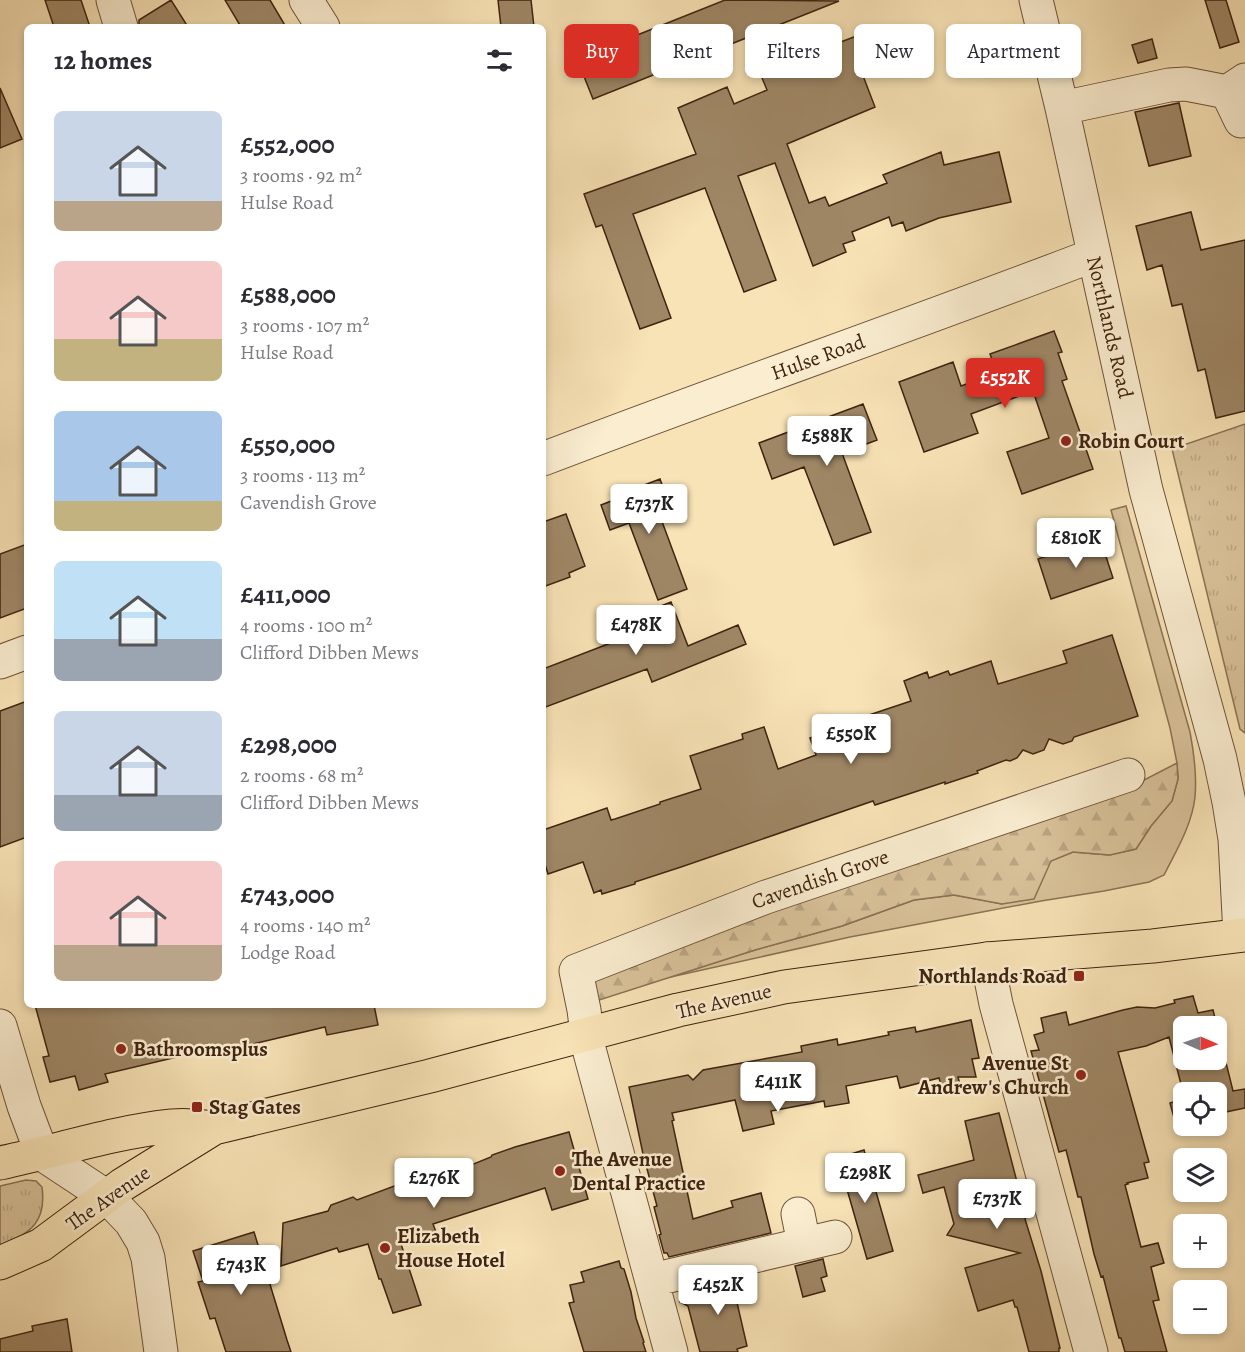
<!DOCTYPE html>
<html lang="en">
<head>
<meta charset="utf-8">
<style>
	:root { --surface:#fff; --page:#f7f7f7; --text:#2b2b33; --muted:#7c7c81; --accent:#d93025 }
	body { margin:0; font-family:Alegreya,serif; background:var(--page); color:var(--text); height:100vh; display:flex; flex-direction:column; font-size:22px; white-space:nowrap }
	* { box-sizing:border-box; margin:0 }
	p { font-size:20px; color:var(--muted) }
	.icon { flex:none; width:33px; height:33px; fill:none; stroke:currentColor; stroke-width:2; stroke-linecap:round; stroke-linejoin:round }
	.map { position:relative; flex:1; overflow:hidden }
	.drawer { position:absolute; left:24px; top:24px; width:522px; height:984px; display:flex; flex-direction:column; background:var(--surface); border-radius:9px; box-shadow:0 3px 9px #0003 }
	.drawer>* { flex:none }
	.hud { position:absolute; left:564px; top:24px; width:570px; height:54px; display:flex; gap:12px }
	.needle { width:39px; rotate:92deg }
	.tools { position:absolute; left:1173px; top:1016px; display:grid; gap:12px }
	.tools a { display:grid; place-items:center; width:54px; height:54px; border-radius:9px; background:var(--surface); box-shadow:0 3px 9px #0003; font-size:30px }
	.price { position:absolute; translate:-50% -51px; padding:0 14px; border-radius:6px; background:#fff; color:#222; font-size:20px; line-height:39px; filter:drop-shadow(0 2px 3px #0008) }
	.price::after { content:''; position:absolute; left:50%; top:36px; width:18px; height:14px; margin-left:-9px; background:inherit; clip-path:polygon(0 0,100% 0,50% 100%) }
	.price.active { background:var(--accent); color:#fff }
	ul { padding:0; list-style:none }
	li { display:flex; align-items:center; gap:18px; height:150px; padding:0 30px }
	li span { display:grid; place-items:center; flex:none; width:168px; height:120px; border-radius:9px; color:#555 }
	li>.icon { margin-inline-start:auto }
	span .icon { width:72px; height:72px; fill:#fffc; stroke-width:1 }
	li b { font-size:26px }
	h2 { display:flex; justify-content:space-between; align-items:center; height:72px; padding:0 30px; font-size:26px }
	.tag { padding:0 21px; border-radius:9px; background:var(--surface); box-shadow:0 3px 9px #0003; font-size:21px; line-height:54px }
	.tag.active { background:var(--accent); color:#fff }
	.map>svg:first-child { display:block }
	.grass { fill:#d9c29a; stroke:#8c7254; stroke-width:1.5 }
	.forest { fill:url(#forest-firs); stroke:#8c7254; stroke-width:1.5 }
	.park { fill:url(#park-tufts); stroke:#8c7254; stroke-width:1.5 }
	.building { fill:#9f8766; stroke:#3f230f; stroke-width:1.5; fill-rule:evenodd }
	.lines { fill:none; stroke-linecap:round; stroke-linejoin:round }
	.minor-casing { stroke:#6d5339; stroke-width:35 }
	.major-casing { stroke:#3f230f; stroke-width:35 }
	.minor { stroke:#faedd0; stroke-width:33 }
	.major { stroke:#f8e3b6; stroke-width:33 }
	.poi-dot { fill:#8f2418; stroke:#faedd0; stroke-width:2 }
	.labels { text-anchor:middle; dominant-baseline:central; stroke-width:5; stroke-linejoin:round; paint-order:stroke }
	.street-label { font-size:21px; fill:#3f230f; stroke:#faedd0 }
	.poi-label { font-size:21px; font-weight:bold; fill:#3f230f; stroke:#faedd0; text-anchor:start }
</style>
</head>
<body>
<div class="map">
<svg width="1245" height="1352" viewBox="0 0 1245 1352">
	<defs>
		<pattern id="forest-firs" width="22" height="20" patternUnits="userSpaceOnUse" patternTransform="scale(1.5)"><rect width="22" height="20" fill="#d9c29a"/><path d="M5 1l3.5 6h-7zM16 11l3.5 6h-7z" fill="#bba684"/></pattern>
		<pattern id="park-tufts" width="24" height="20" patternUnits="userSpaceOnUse" patternTransform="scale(1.5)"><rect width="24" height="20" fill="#d9c29a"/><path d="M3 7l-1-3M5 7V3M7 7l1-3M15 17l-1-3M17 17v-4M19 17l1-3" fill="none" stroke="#bba684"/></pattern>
	</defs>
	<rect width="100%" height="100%" fill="#f8e3b6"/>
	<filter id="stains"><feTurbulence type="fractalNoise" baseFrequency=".00333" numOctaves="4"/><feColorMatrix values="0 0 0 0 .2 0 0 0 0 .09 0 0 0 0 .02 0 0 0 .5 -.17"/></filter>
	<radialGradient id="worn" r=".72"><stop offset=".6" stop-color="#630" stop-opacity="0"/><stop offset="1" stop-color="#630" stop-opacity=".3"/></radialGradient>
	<path class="grass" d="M1126 506 1190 732C1194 753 1197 775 1195 797 1192 825 1176 851 1164 875L1149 882 1104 891 1041 901 850 937 666 978 755 950 842 926 914 900 954 895 1002 904 1050 861 1073 852 1109 855 1136 849 1151 826 1172 801 1178 779 1177 763 1170 728 1111 510Z"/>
	<path class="forest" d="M1177 763 1178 779 1172 801 1151 826 1136 849 1110 855 1073 852 1051 861 1034 899 1002 904 954 895 914 900 842 926 755 950 593 1002 595 971 1117 794Z"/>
	<path class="park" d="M1245 424V733L1240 729 1172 449Z
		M26 1180 36 1181 42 1187C47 1224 29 1232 0 1248V1186Z"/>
	<path class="building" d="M45 0H81L90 27H54Z
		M171 0 188 27H139V20Z
		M225 0H270L286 27H241Z
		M498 0H531L534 27H501Z
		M725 0 839 1 593 99 577 59Z
		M1205 0H1226L1239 42 1220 48Z
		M859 35 868 55 857 60 875 107 787 144 809 203 825 197 829 206 887 183 883 175 941 152 944 165 999 152 1011 202 939 218 906 231 903 222 892 226 889 217 852 232 855 240 843 244 846 252 813 266 775 163 738 176 776 280 744 292 705 188 633 214 671 318 640 329 602 225 596 227 584 194 696 154 678 108 727 87 734 104 767 90 760 73Z
		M1152 39 1157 58 1138 63 1132 45Z
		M0 88 22 139 0 148Z
		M1179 103 1191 156 1149 166 1135 112Z
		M1191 212 1201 250 1245 240V411L1216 418 1205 369 1198 371 1182 304 1172 306 1162 265 1147 270 1136 226Z
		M1054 331 1062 352 1058 353 1067 379 1062 381 1093 469 1022 494 1007 452 1049 438 1033 391 971 414 978 433 924 452 899 382 953 362 961 386 997 373 990 354Z
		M863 404 877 440 842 453 871 532 834 545 804 467 772 479 759 443Z
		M660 479 669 504 657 508 687 589 658 600 629 523 610 530 601 505 619 498 618 495Z
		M566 514 585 566 569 573 570 577 543 587V522Z
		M1100 538 1113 578 1051 599 1038 559Z
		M27 544V608L0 618V554Z
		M671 602 688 646 738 625 746 644 652 682 647 669 543 708V669L634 634 628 619Z
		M1112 635 1138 716 1074 737 1072 741 1063 744 1049 739 1044 750 1033 754 1023 750 1017 758 1010 761 1006 760 977 771 978 773 945 784V782L875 805 873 801 681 867 635 882V884L602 894 601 890 594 893 583 862 548 874 543 858V830L607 808 611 820 615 819 660 804V802L701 789 690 756 743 739 742 734 764 727 778 769 816 755 810 738 852 724 851 721 911 701 904 681 927 672 929 678 948 671 950 675 991 661 998 684 1067 663 1063 651Z
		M27 701V837L0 847V711Z
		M1193 996 1198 1013 1213 1010 1233 1091 1245 1089V1108L1216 1114V1092H1184V1096L1169 1037 1146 1046 1118 1052 1149 1162 1144 1163 1148 1178 1127 1183 1128 1184 1125 1185 1141 1247 1158 1243 1164 1263 1151 1267 1159 1300 1153 1301 1167 1352H1125L1121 1338H1119L1103 1276 1101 1277 1094 1254 1081 1197H1078L1066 1150 1059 1152 1031 1051 1039 1050 1034 1035 1044 1032 1041 1018 1066 1012 1069 1025 1123 1010 1137 1007 1155 1008 1175 1003 1174 1000ZM1184 1026H1216V1059H1184Z
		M35 1005H374L378 1025 327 1035 325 1027 215 1053 214 1049 177 1057 105 1074 108 1082 79 1090 75 1076 50 1082 43 1057 49 1056Z
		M971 1020 979 1058 972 1059 976 1077H958L961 1089 943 1093 939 1078 900 1088 897 1076 846 1086 849 1103 825 1107 824 1101 771 1111 774 1124 743 1131 735 1100 672 1113 674 1120 672 1121 693 1219 733 1207 731 1201 761 1193 771 1233 669 1257 667 1253H664L659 1235 661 1234 654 1207 657 1206 654 1195 643 1154 629 1087 688 1075 693 1080 703 1070 802 1052 801 1046 837 1039 838 1045 889 1035 888 1032 915 1027 916 1032Z
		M1184 1099V1123L1176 1125 1170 1103Z
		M999 1113 1017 1182 1024 1185 1013 1202 1031 1209 1025 1219 1041 1271 1060 1348H1059V1352H1029L1017 1307H1015L1013 1300 978 1311 965 1268 1020 1253 947 1235 954 1224 944 1187 923 1193 918 1175 974 1160 965 1121Z
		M569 1132 588 1199 552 1210 545 1188 433 1224 436 1232 401 1244 421 1305 393 1313 381 1279H379L368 1244 339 1252 337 1248 281 1266 283 1223 328 1211 331 1205 353 1197 357 1200 405 1182 407 1183 419 1180 448 1168 460 1165 464 1168 491 1157 492 1155 515 1147Z
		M864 1150 893 1251 867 1259 838 1158Z
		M254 1232 287 1340 291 1352H226L215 1318 210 1319 198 1282 203 1281 193 1251Z
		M823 1259 827 1276 821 1278 825 1291 803 1297 795 1266Z
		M619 1261 621 1268 624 1269 631 1292 636 1318 644 1342 643 1343 646 1352H584L569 1303 574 1302 570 1285 584 1282 581 1272Z
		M750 1276 754 1290 735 1294 747 1346 737 1349 738 1352H700L688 1306 680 1302 687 1291Z
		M67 1319 72 1352H0V1339L33 1331 32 1326Z"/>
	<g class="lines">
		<g class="minor-casing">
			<path id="minor" d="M113 0 121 27
				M306 0 323 27
				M1036 0 1062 108 1146 490 1220 759 1229 802 1235 839 1240 935
				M1227 92 1241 121
				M1062 108 1169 85 1186 84 1227 92 1245 80
				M543 459C726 389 911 325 1094 255
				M0 662 27 652
				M987 959 996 1004 1091 1352
				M0 1026 24 1106 42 1154 107 1197 131 1222 143 1242 148 1258 161 1352
				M798 1214 804 1244
				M652 1280 835 1237
				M671 1352 589 1049 584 1010 576 971 766 897 1128 775"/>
		</g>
		<g class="major-casing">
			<path id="major" d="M0 1163C57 1151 114 1132 172 1126 186 1125 200 1126 214 1128
				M0 1263 41 1245 122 1185 214 1128 430 1076 678 1010 784 987 987 959 1153 946 1245 935"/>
		</g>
		<use href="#minor" class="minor"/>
		<use href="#major" class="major"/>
	</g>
	<g class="poi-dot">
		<circle cx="1066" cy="441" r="6"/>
		<rect x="1073" y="970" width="12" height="12" rx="3"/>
		<circle cx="121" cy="1049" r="6"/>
		<circle cx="1081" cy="1075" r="6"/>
		<rect x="191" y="1101" width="12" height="12" rx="3"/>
		<circle cx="560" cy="1171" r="6"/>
		<circle cx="385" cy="1248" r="6"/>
	</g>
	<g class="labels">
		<g class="street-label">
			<text transform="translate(1110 327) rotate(77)">Northlands Road</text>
			<text transform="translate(818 357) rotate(-20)">Hulse Road</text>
			<text transform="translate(820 879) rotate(-19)">Cavendish Grove</text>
			<text transform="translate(724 1001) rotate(-13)">The Avenue</text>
			<text transform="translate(108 1198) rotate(-35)">The Avenue</text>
		</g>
		<g class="poi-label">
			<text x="1078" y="441">Robin Court</text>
			<text x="1067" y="976" text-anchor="end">Northlands Road</text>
			<text x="133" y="1049">Bathroomsplus</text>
			<text x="1069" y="1063" text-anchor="end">Avenue St<tspan x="1069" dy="24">Andrew's Church</tspan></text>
			<text x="209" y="1107">Stag Gates</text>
			<text x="572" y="1159">The Avenue<tspan x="572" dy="24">Dental Practice</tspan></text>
			<text x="397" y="1236">Elizabeth<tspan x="397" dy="24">House Hotel</tspan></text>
		</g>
	</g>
	<rect width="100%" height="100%" filter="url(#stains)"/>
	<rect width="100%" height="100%" fill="url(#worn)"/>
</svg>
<div class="tools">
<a><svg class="needle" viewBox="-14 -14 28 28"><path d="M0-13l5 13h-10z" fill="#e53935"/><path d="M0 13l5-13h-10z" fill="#7c7c81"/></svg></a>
<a><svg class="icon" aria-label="locate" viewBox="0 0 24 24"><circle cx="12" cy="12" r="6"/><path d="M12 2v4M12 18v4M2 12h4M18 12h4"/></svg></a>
<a><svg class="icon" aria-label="layers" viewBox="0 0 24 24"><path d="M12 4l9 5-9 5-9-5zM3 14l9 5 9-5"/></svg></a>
<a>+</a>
<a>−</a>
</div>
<b class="price active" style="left:1005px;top:409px">£552K</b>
<b class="price" style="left:827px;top:467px">£588K</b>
<b class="price" style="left:649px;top:535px">£737K</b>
<b class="price" style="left:1076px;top:569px">£810K</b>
<b class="price" style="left:636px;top:656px">£478K</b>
<b class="price" style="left:851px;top:765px">£550K</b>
<b class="price" style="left:778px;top:1113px">£411K</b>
<b class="price" style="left:865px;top:1204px">£298K</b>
<b class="price" style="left:434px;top:1209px">£276K</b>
<b class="price" style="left:997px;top:1230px">£737K</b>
<b class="price" style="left:241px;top:1296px">£743K</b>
<b class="price" style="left:718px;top:1316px">£452K</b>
<div class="hud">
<a class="tag active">Buy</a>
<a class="tag">Rent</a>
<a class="tag">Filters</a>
<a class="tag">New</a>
<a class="tag">Apartment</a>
</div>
<section class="drawer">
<h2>12 homes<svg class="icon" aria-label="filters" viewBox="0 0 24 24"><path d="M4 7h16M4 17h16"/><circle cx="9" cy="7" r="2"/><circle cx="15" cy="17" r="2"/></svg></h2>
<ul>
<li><span style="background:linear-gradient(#c9d6e8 75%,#b9a48a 0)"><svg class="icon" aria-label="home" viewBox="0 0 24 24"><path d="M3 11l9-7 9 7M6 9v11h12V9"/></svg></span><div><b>£552,000</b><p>3 rooms · 92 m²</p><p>Hulse Road</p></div></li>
<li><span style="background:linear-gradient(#f6c9c9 65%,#c2b280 0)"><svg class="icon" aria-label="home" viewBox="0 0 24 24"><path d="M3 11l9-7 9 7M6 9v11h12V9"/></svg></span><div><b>£588,000</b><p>3 rooms · 107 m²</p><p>Hulse Road</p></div></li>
<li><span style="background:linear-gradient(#a9c7e8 75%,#c2b280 0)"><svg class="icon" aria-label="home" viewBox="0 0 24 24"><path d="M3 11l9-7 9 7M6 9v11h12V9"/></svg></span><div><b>£550,000</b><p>3 rooms · 113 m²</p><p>Cavendish Grove</p></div></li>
<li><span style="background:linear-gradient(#bfe0f5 65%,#9aa5b1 0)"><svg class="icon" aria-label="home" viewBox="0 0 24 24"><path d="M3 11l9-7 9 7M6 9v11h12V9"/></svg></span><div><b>£411,000</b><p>4 rooms · 100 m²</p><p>Clifford Dibben Mews</p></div></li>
<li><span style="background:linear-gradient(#c9d6e8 70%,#9aa5b1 0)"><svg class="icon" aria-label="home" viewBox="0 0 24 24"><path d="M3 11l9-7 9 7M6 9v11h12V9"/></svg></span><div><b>£298,000</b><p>2 rooms · 68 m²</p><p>Clifford Dibben Mews</p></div></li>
<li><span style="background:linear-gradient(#f6c9c9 70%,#b9a48a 0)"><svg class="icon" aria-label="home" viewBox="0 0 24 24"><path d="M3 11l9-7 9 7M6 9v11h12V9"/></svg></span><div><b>£743,000</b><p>4 rooms · 140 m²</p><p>Lodge Road</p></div></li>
</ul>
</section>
</div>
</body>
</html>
